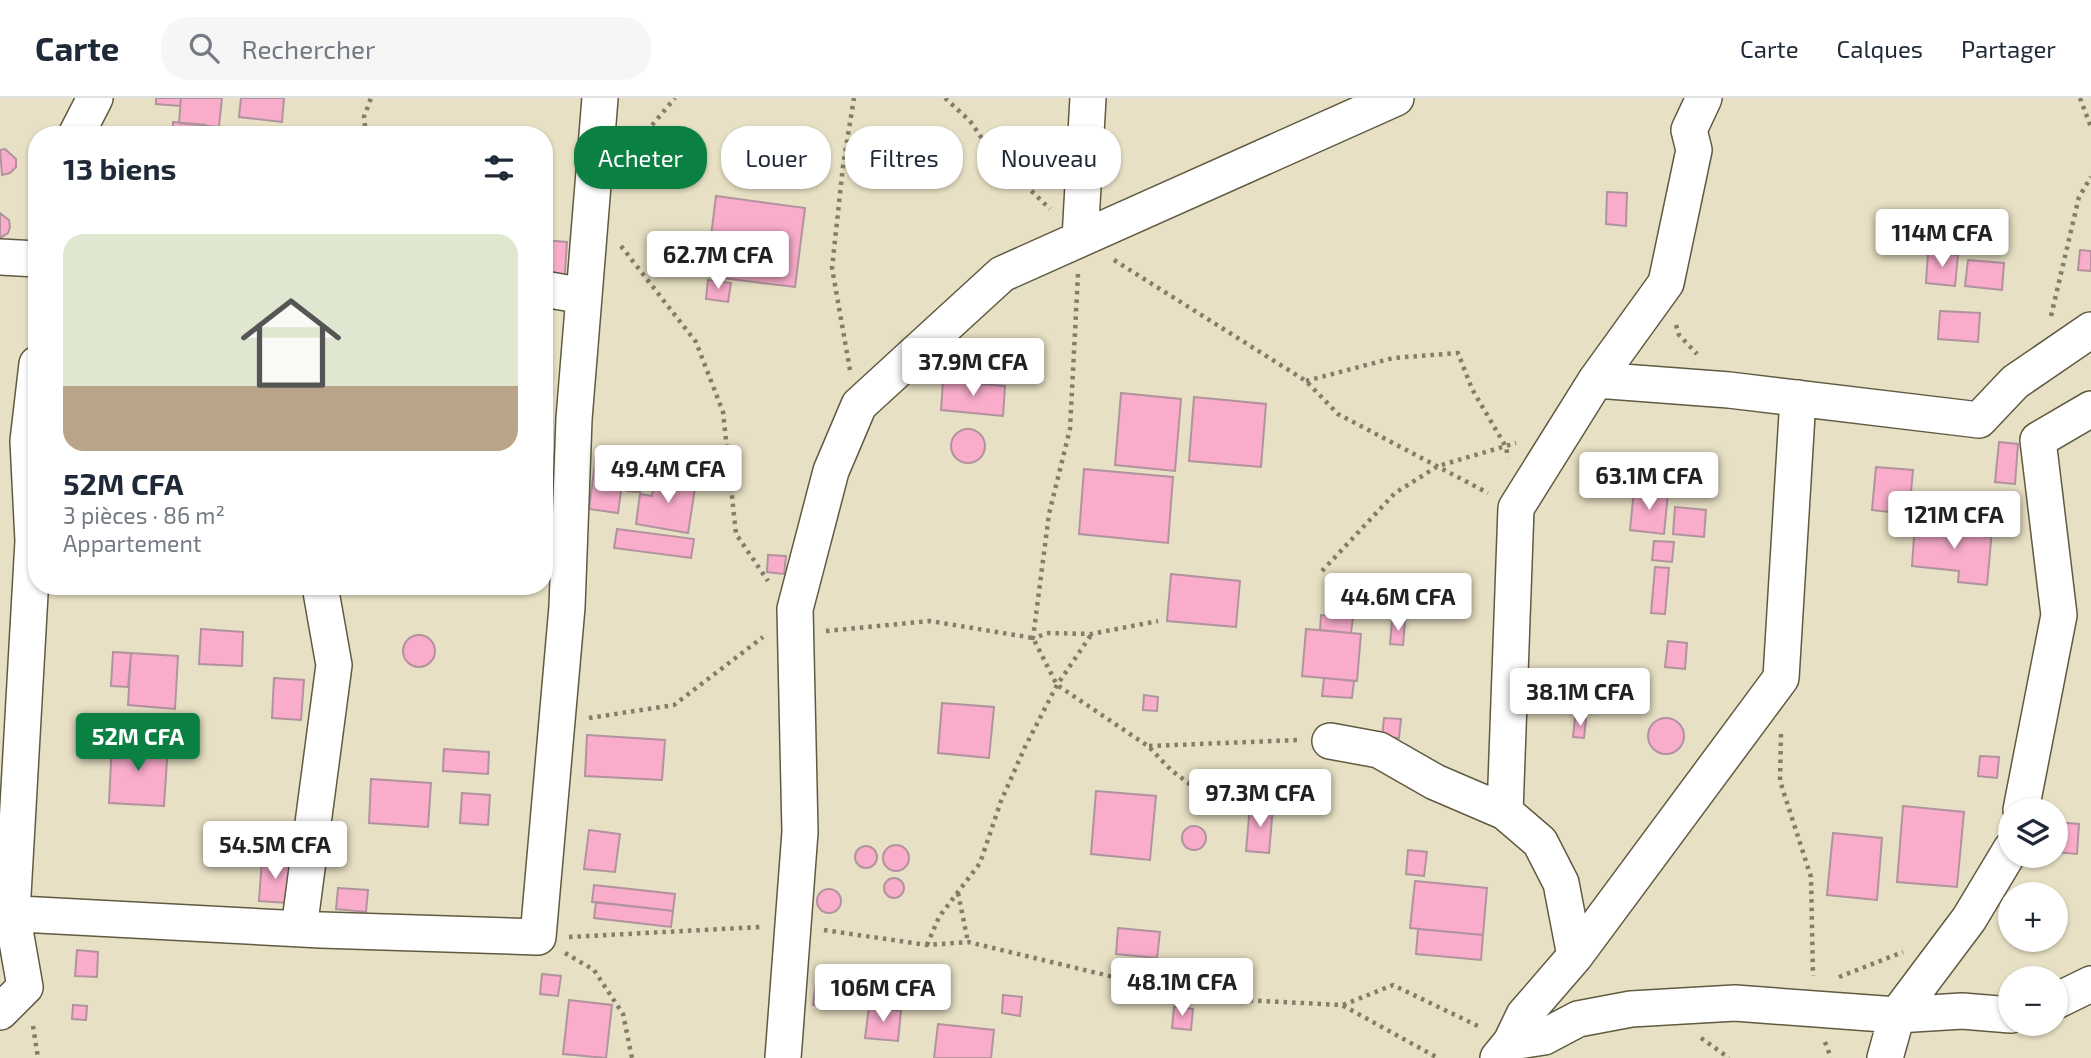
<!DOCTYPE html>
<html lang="fr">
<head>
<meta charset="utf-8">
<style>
	:root { --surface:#fff; --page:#f6f6f7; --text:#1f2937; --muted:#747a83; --line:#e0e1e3; --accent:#0b8043 }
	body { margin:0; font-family:"Exo 2",sans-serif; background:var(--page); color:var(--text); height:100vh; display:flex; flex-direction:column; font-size:26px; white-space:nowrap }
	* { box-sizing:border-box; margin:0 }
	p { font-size:23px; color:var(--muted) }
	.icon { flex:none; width:38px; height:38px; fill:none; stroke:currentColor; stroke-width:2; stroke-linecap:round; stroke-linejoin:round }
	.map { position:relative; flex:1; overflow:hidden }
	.drawer { position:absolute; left:28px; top:28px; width:525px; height:469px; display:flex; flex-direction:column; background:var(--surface); border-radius:28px; box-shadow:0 2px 5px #0004 }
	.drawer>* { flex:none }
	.guide { position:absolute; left:574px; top:28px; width:665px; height:63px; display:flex; gap:14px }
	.controls { position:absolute; left:1998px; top:700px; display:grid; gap:14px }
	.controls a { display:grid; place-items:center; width:70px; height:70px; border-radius:50%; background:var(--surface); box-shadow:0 2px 5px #0004; font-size:35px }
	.price { position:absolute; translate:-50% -60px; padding:0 16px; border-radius:7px; background:#fff; color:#222; font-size:23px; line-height:46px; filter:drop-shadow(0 2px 4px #0008) }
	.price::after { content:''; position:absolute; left:50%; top:42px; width:21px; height:16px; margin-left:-10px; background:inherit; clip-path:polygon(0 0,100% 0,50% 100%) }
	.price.selected { background:var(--accent); color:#fff }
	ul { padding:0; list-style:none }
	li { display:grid; align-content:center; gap:14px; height:371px; padding:0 35px }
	li span { display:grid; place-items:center; height:217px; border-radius:21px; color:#555 }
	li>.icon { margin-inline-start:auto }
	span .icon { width:126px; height:126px; fill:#fffc; stroke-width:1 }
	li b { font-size:30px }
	h2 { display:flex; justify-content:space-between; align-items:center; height:84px; padding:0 35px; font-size:30px }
	.pill { padding:0 24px; border-radius:28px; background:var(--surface); box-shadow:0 2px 5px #0004; font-size:24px; line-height:63px }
	.pill.selected { background:var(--accent); color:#fff }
	header { display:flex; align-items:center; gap:42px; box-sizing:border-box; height:98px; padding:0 35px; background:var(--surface); border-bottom:2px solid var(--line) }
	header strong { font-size:33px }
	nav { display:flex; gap:38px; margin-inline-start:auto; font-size:24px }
	.search { width:490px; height:63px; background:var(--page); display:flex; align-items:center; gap:18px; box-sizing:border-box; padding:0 24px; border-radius:28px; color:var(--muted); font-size:26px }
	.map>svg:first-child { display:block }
	.building { fill:#f9adcb; stroke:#b1939e; stroke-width:2 }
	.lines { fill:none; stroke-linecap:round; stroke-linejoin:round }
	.minor-casing { stroke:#605a41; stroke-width:38 }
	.path { stroke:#837d6b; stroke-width:4.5; stroke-dasharray:3.5 5; stroke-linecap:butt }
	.minor { stroke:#fff; stroke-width:35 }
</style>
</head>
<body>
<header>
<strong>Carte</strong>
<div class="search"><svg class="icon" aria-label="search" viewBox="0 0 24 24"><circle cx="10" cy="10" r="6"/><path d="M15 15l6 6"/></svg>Rechercher</div>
<nav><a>Carte</a><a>Calques</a><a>Partager</a></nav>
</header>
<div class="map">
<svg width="2091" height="960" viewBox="0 0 2091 960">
	<rect width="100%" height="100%" fill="#e7e0c4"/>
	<path class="building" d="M156 0H181L180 8 156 6Z
		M181 0H222L219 29 179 25Z
		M241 0H284L282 24 239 19Z
		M173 24 206 27V37H173Z
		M5 51 16 61V69L10 75 2 77 0 52Z
		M1607 94 1627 95 1626 128 1606 126Z
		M716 98 805 110 795 189 706 178Z
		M0 115 9 122 10 129 8 135 0 140Z
		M1931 124 1949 126 1947 146 1929 144Z
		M544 142 567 144 564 189 544 188Z
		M2080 152 2091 153V173L2078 172Z
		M1928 154 1958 157 1955 188 1926 185Z
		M1968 162 2004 165 2002 192 1965 188Z
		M708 182 731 185 728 204 706 201Z
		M1940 213 1980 215 1978 244 1938 241Z
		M943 283 1005 288 1003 318 941 312Z
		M1121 295 1181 301 1175 373 1115 367Z
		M1194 299 1266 306 1261 369 1189 363Z
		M951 348a17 17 0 1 1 34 0a17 17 0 1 1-34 0Z
		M1999 344 2018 346 2015 386 1995 384Z
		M597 350 654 358 650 385 641 383 640 394 627 393V386H622L618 415 589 411Z
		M1876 369 1913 372 1909 416 1872 412Z
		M1084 371 1173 379 1168 445 1079 436Z
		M655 377 696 384 688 435 636 426 640 396 652 398Z
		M1634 392 1668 395 1664 436 1630 432Z
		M1675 409 1706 412 1704 439 1673 436Z
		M1915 425 1992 432 1987 487 1958 484 1959 473 1912 468Z
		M617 431 694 441 691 460 614 450Z
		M1654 443 1674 444 1672 464 1652 462Z
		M768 457 786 458 784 476 767 474Z
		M1655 469 1669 470 1665 516 1651 515Z
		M1171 476 1240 483 1236 529 1167 523Z
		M1321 517 1353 520 1351 535 1320 532Z
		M1392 523 1405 524 1403 547 1390 546Z
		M201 531 243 534 242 568 199 566Z
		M1306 531 1361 536 1357 583 1302 578Z
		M403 553a16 16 0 1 1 32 0a16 16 0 1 1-32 0Z
		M1668 543 1687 545 1685 571 1665 569Z
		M113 554 131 555 128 589 111 588Z
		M131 555 178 558 175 611 128 607Z
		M274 580 304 582 301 622 272 620Z
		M1324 580 1354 583 1352 600 1322 598Z
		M1144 597 1158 599 1157 613 1143 612Z
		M942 605 994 609 989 660 938 655Z
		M1384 620 1401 621 1399 640 1382 639Z
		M1575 620 1586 621 1584 640 1573 639Z
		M1648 638a18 18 0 1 1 36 0a18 18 0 1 1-36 0Z
		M587 637 665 642 662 682 585 678Z
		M112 643 168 646 164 708 109 705Z
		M444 651 489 654 488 676 443 673Z
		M1980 658 1999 659 1997 680 1978 678Z
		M371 681 431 685 428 729 369 725Z
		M1096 693 1156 698 1150 762 1091 756Z
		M462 695 490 697 488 727 460 725Z
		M1250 707 1273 709 1269 755 1246 753Z
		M1903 708 1964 714 1957 789 1897 784Z
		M2056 724 2079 726 2077 756 2056 754Z
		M1182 740a12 12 0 1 1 24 0a12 12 0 1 1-24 0Z
		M589 732 620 736 615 774 584 771Z
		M1833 735 1882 740 1877 802 1827 797Z
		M883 760a13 13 0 1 1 26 0a13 13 0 1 1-26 0Z
		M855 759a11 11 0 1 1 22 0a11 11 0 1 1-22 0Z
		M1408 752 1427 754 1424 778 1406 776Z
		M262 761 291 764 288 805 259 803Z
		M884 790a10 10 0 1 1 20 0a10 10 0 1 1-20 0Z
		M1415 783 1487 790 1483 837 1410 830Z
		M594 787 675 796 673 813 592 804Z
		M338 790 368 792 366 814 336 811Z
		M817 803a12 12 0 1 1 24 0a12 12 0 1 1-24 0Z
		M596 804 673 813 671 829 594 820Z
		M1118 830 1160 834 1157 860 1116 856Z
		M1418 831 1483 837 1481 862 1416 856Z
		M77 852 98 854 97 879 75 878Z
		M542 876 561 878 558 898 540 896Z
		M816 884 842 887 839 911 813 907Z
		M1003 897 1022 899 1020 918 1002 915Z
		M569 902 612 907 606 960 563 956Z
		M73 907 87 908 86 922 72 921Z
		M869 909 901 913 898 943 865 940Z
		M1174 909 1193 911 1191 932 1172 930Z
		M938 926 994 932 991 960H934Z"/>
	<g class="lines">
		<g class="minor-casing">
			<path id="minor" d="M76 37 95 0
				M1080 141 1088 0
				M0 159 37 161
				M544 191 584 198 600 0
				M1596 282 1729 292 1979 322 2015 284 2091 232
				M1330 643 1379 652 1435 684 1505 714 1540 744 1561 785 1575 858
				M2021 712 2059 517 2038 342 2091 311
				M1505 714 1516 410 1596 282 1666 185 1694 52 1689 32 1704 0
				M0 815 321 832 538 839 567 509 574 321 584 198
				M299 831 334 567 320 488
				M2056 903 2091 886
				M0 914 25 889 12 815 33 443 28 343 37 266
				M1511 944 1544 939 1578 921 1631 911 1735 905 1897 917 1962 913 2011 917
				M783 960 800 734 795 511 831 373 859 307 1002 176 1396 0
				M1498 960 1511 944 1524 917 1575 858 1781 580 1798 300
				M1885 960 1897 917 1969 821 2011 751"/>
		</g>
		<path class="path" d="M945 0 970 23 992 55 1050 111
			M2080 0 2091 29
			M366 37 364 19 371 0
			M630 53 675 0
			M621 148 696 244 723 314 736 436 768 483
			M1114 162 1306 283 1338 316 1488 395
			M1078 176 1070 331 1049 416 1033 540 1049 535 1091 536 1158 523
			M2051 218 2079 99 2091 79
			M1676 227 1679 237 1697 256
			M850 272 832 170 843 68 854 0
			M1306 283 1393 260 1458 255 1472 291 1506 349 1508 360
			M1322 473 1395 395 1438 368 1516 345
			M826 533 930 523 1033 540 1057 587 1148 648 1171 672 1204 697
			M589 620 674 607 763 539
			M1781 636 1780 683 1811 779 1813 878
			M1149 648 1298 642
			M958 795 968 844
			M824 832 927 847 968 844 1201 900 1342 907 1438 960
			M569 839 760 829
			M927 847 939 819 980 765 1001 703 1025 649 1057 587 1091 537
			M565 855 594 872 623 916 632 960
			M1839 879 1903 854
			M1343 907 1393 887 1482 930
			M33 928 38 960
			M1701 940 1729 960
			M1825 944 1831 960"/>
		<use href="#minor" class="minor"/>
	</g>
</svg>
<div class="controls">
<a><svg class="icon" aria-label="layers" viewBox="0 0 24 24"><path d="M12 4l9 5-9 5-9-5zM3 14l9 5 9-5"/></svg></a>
<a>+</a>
<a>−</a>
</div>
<b class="price" style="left:1942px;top:171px">114M CFA</b>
<b class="price" style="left:718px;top:193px">62.7M CFA</b>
<b class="price" style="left:973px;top:300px">37.9M CFA</b>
<b class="price" style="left:668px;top:407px">49.4M CFA</b>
<b class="price" style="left:1649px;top:414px">63.1M CFA</b>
<b class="price" style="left:1954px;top:453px">121M CFA</b>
<b class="price" style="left:1398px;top:535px">44.6M CFA</b>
<b class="price" style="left:1580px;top:630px">38.1M CFA</b>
<b class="price selected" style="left:138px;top:675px">52M CFA</b>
<b class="price" style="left:1260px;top:731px">97.3M CFA</b>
<b class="price" style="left:275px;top:783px">54.5M CFA</b>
<b class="price" style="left:1182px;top:920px">48.1M CFA</b>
<b class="price" style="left:883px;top:926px">106M CFA</b>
<div class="guide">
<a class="pill selected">Acheter</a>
<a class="pill">Louer</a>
<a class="pill">Filtres</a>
<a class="pill">Nouveau</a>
</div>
<section class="drawer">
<h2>13 biens<svg class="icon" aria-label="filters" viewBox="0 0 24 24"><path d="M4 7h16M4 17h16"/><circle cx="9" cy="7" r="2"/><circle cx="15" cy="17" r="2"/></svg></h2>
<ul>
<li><span style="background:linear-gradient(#dfe7d0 70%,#b9a48a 0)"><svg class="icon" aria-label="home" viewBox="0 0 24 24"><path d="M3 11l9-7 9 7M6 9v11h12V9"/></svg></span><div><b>52M CFA</b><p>3 pièces · 86 m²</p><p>Appartement</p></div></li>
</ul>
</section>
</div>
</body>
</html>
